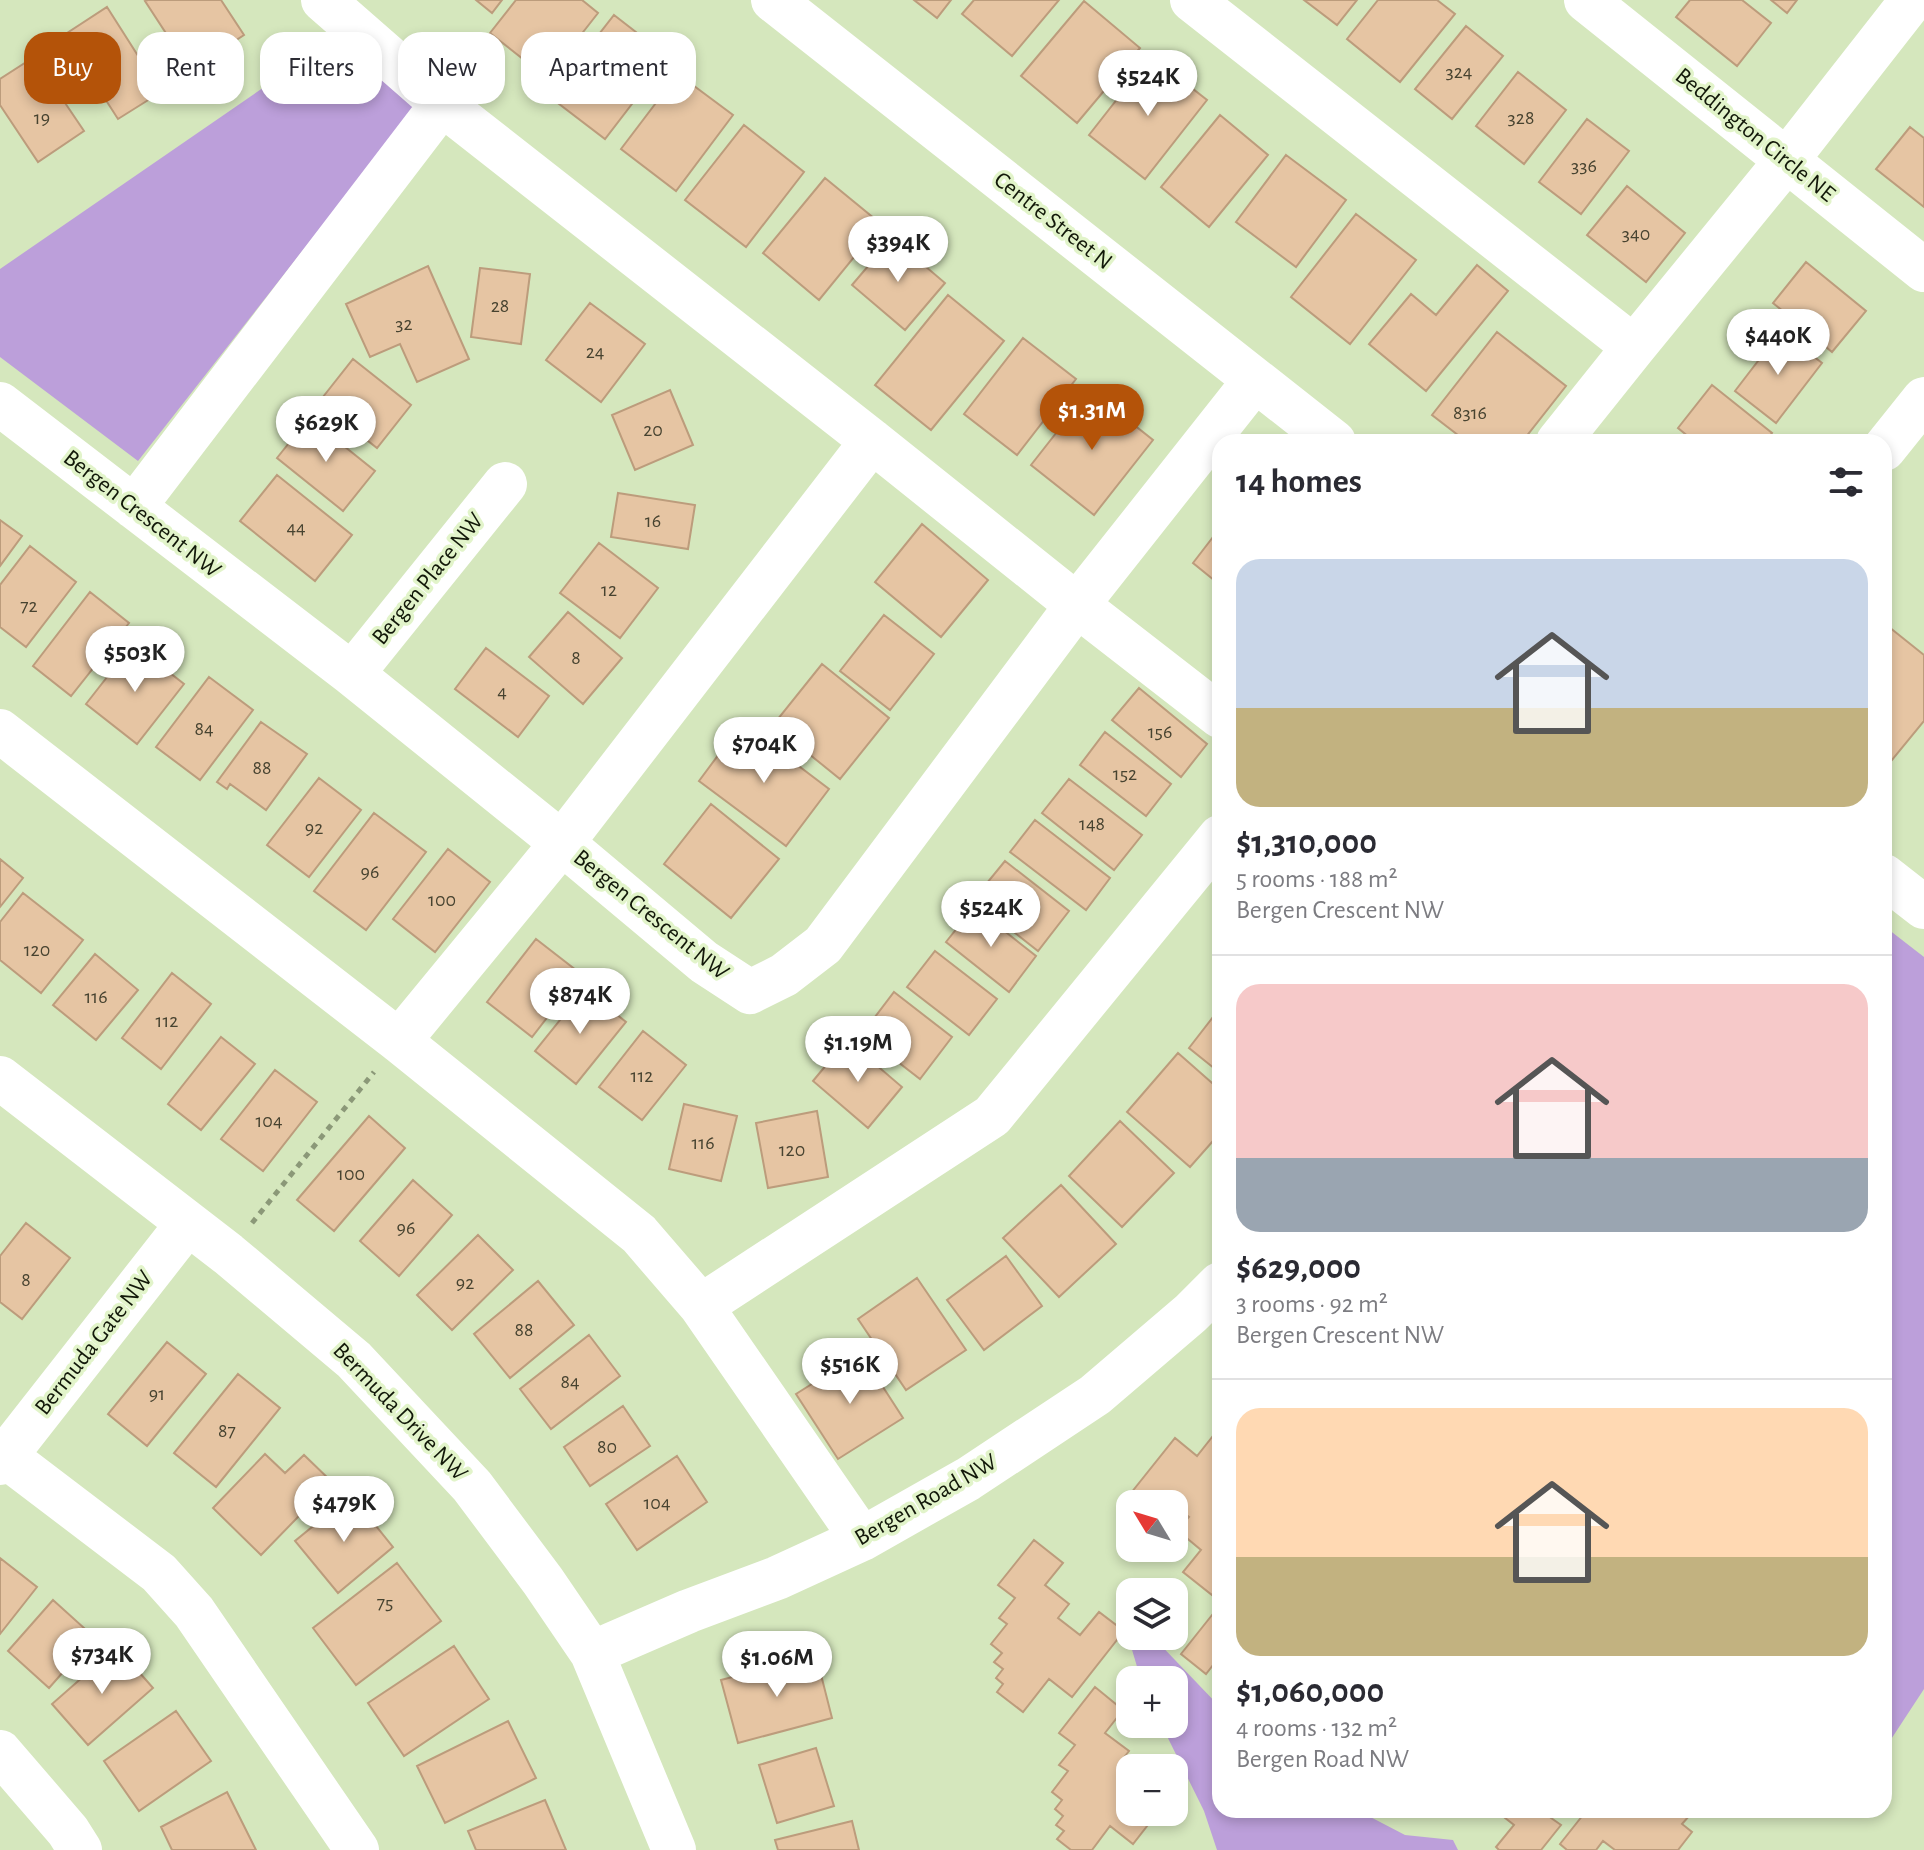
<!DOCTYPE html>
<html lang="en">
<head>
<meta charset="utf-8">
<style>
	:root { --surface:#fff; --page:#f7f7f7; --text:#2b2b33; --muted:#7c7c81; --line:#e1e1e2; --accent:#b45309 }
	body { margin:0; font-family:"Alegreya Sans",sans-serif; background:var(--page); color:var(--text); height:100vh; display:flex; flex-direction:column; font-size:30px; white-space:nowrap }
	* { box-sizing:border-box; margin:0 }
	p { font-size:26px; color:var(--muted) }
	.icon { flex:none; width:44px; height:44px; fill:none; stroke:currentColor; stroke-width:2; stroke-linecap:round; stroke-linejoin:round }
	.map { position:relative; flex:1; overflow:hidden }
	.side { position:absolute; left:1212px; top:434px; width:680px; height:1384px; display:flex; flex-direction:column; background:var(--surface); border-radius:24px; box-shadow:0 4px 12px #0003 }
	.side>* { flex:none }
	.top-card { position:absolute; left:24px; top:32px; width:760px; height:72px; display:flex; gap:16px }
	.needle { width:52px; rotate:308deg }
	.fabs { position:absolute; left:1116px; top:1490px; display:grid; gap:16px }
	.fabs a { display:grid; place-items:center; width:72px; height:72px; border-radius:16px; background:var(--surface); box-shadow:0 4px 12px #0003; font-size:40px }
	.price { position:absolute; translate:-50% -68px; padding:0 18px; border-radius:28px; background:#fff; color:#222; font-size:26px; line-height:52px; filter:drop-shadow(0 2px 4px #0008) }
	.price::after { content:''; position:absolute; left:50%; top:48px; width:24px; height:18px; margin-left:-12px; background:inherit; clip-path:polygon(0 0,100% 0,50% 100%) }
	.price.selected { background:var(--accent); color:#fff }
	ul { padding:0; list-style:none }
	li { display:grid; align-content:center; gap:16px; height:424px; padding:0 24px }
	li+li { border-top:2px solid var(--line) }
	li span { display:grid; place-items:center; height:248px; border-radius:24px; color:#555 }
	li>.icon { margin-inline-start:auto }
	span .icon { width:144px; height:144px; fill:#fffc; stroke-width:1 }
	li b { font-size:34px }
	h2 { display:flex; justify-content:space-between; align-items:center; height:96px; padding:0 24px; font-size:34px }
	.pill { padding:0 28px; border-radius:24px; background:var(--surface); box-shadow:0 4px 12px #0003; font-size:28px; line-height:72px }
	.pill.selected { background:var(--accent); color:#fff }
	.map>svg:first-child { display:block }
	.green { fill:#bc9fda }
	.building { fill:#e6c5a3; stroke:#bc9c7c; stroke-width:2 }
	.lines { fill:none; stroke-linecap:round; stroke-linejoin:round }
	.path { stroke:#8b9878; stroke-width:5; stroke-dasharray:6 6; stroke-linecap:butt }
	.minor { stroke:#fff; stroke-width:44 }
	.labels { text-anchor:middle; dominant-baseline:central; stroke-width:7; stroke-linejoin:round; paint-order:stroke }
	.number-label { font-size:20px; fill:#474330 }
	.street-label { font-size:24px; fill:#121809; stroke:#e2f4ca }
</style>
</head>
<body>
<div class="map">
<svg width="1924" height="1850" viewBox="0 0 1924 1850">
	<rect width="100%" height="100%" fill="#d5e7bd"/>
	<path class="green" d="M334 39 415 107 138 461 0 357V269Z
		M1884 926 1924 957V1689L1884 1750Z
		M1141 1636H1152L1220 1707V1810H1357L1405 1835 1453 1840 1458 1850H1217L1204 1811 1161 1724H1174V1680H1141L1130 1643Z"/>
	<path class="building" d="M148 0H221L244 35 190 70 145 1Z
		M476 0H502L492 13Z
		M516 0H582L598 13 547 78 490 33Z
		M914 0H951L937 18Z
		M974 0H1059L1012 56 962 14Z
		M1304 0H1357L1337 25Z
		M1378 0H1437L1455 14 1400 82 1347 39Z
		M1690 0H1742L1771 23 1737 66 1676 17Z
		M1771 0H1797L1787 13Z
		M1084 1 1140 48 1077 123 1021 76Z
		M107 7 161 92 118 119 64 35Z
		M614 15 668 57 605 139 550 97Z
		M1466 26 1503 56 1452 119 1415 89Z
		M1151 56 1207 100 1145 179 1089 135Z
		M34 57 84 131 38 162 0 105V79Z
		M1518 72 1566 110 1524 164 1476 126Z
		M678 74 733 115 676 191 621 149Z
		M1220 115 1268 155 1209 227 1161 187Z
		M1587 119 1629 151 1581 214 1539 182Z
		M744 125 804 172 746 247 685 200Z
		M1910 127 1924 138V207L1876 169Z
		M1286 155 1346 200 1296 267 1236 222Z
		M825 178 881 224 819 300 763 253Z
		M1627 186 1685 233 1646 282 1587 235Z
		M1356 214 1416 260 1350 344 1291 297Z
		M892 238 945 283 905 330 852 285Z
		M1806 262 1866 311 1832 352 1773 303Z
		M1477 265 1508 291 1426 391 1369 344 1411 294 1436 315Z
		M428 266 469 359 417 382 400 344 370 357 346 304Z
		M480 268 530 274 521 344 471 337Z
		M948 295 1004 341 931 430 875 385Z
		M590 303 645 344 601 402 546 360Z
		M1781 331 1822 363 1776 423 1735 391Z
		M1497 332 1566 386 1522 442H1467L1432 415Z
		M1023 338 1076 379 1017 455 964 414Z
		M353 359 411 405 377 448 319 402Z
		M1712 385 1772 433 1765 442H1695L1678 428Z
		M670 390 693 445 635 470 612 415Z
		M1090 390 1153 440 1094 515 1031 465Z
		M309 418 375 471 343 511 277 458Z
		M277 475 352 535 315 581 240 521Z
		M618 493 695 505 688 549 611 537Z
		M0 520 22 536 0 566Z
		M922 524 988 580 941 637 875 582Z
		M1220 528V585L1193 563Z
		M599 543 658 588 620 638 560 593Z
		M30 546 76 582 26 647 0 627V585Z
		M90 592 129 623 71 696 33 666Z
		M568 612 622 658 583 704 529 657Z
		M884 615 934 654 890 710 840 671Z
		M1884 623 1924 655V721L1887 766 1884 764Z
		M133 644 184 684 137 744 86 704Z
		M486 648 549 696 518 737 455 689Z
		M822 664 889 718 840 779 773 725Z
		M209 677 253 710 200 780 156 747Z
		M1139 688 1207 744 1181 777 1112 720Z
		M261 722 307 754 266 810 230 784 227 789 217 782Z
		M742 723 829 789 786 846 699 781Z
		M1105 732 1171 784 1146 816 1080 765Z
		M319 778 361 810 309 877 267 845Z
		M1069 779 1142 835 1114 870 1042 813Z
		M711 804 779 859 731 918 664 864Z
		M374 813 426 852 366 930 314 891Z
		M1035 820 1110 878 1086 910 1010 852Z
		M448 849 490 882 435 952 393 919Z
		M0 859 23 878 0 907Z
		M1005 861 1069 911 1038 951 973 900Z
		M23 893 83 940 41 993 0 960V922Z
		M974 907 1036 956 1009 992 946 942Z
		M536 939 581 974 532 1037 487 1002Z
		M935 951 997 999 969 1035 907 987Z
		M95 954 138 990 96 1040 53 1005Z
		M172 973 211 1004 161 1069 122 1038Z
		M585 989 626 1022 576 1084 535 1051Z
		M894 992 952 1037 920 1079 862 1034Z
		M1220 1008V1073L1189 1048Z
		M643 1031 686 1065 642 1120 599 1087Z
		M221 1037 255 1064 201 1130 168 1104Z
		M847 1040 902 1087 868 1128 813 1081Z
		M1178 1053 1220 1090V1133L1190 1167 1127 1112Z
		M275 1070 317 1102 263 1171 221 1139Z
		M684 1104 737 1116 721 1181 669 1169Z
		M817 1111 828 1177 768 1188 756 1123Z
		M369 1116 405 1148 334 1231 297 1200Z
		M1120 1121 1174 1173 1122 1227 1069 1176Z
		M413 1180 452 1215 399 1276 360 1241Z
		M1061 1185 1116 1244 1059 1297 1003 1238Z
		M26 1223 70 1258 22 1319 0 1302V1256Z
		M478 1235 513 1270 452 1330 417 1295Z
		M1006 1256 1042 1306 984 1350 947 1300Z
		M917 1278 966 1350 906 1390 858 1319Z
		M538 1281 574 1325 510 1378 474 1334Z
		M589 1335 620 1376 551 1429 520 1389Z
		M167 1342 206 1374 147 1446 108 1414Z
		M861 1353 903 1418 838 1459 796 1394Z
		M238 1374 280 1408 216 1487 174 1453Z
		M623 1406 650 1446 590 1486 564 1447Z
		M1220 1427V1585L1212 1595 1183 1572 1201 1550 1177 1530 1189 1517 1166 1500 1163 1504H1130V1509L1123 1503 1175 1438 1197 1456Z
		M265 1454 285 1473 304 1455 332 1482 261 1555 213 1508Z
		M677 1456 707 1502 637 1550 606 1504Z
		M351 1495 393 1547 338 1593 295 1541Z
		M1034 1540 1063 1563 1045 1585 1069 1604 1058 1618 1080 1635 1099 1612 1124 1631 1072 1697 1049 1679 1023 1712 997 1692 1003 1684 996 1678 1003 1669 994 1662 1002 1653 991 1644 1007 1624 999 1618 1015 1598 998 1585Z
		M0 1558 37 1587 0 1634Z
		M397 1563 441 1621 356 1685 313 1628Z
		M53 1600 94 1637 49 1688 8 1651Z
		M1220 1605V1656L1206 1674 1181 1654Z
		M454 1646 489 1699 404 1756 368 1703Z
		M117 1647 153 1688 88 1745 52 1704Z
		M816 1655 832 1718 738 1743 721 1680Z
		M1095 1687 1123 1710 1105 1733 1129 1751 1118 1765 1130 1774V1812H1158L1133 1844 1110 1826 1092 1850H1071L1057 1839 1064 1831 1056 1825 1063 1816 1055 1809 1062 1800 1052 1792 1068 1771 1059 1765 1075 1745 1059 1733Z
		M176 1711 211 1761 139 1811 104 1761Z
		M508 1721 536 1778 445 1823 417 1766Z
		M816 1748 834 1806 777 1823 759 1765Z
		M1174 1771 1184 1779 1174 1792Z
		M227 1792 256 1850H172L161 1827Z
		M545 1800 566 1850H476L468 1831Z
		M1495 1810H1546L1544 1813 1561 1825 1541 1850H1499L1496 1847 1514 1825Z
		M1587 1810H1683L1690 1815 1682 1824 1692 1832 1678 1850H1615L1603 1841 1596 1850H1567L1560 1844Z
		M852 1821 859 1850H778L775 1840Z"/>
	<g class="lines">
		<path class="path" d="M252 1223 374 1072"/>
		<path class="minor" d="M323 0 442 104 872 441 1077 605 1220 716
			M773 0 1334 442
			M1192 0 1634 347
			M1586 0 1924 270
			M0 404 352 674 562 843 704 962 750 992 784 975 823 945 1077 605 1255 380
			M1558 442 1634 347 1786 161 1912 0
			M1884 449 1924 399
			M134 507 442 104
			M352 674 505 484
			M0 731 399 1041 639 1234 701 1306 862 1539
			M1884 876 1924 907
			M399 1041 562 843 872 441
			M0 1078 228 1254 354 1360 472 1486 543 1581 592 1653 674 1850
			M701 1306 992 1116 1220 837
			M0 1452 159 1573 194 1612 357 1850
			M0 1463 188 1223
			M592 1653 689 1611 777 1578 862 1539 968 1479 1095 1395 1191 1313 1220 1284
			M0 1752 68 1831 80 1850"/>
	</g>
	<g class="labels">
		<g class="number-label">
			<text x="1459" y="72">324</text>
			<text x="42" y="118">19</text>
			<text x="1521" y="118">328</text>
			<text x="1584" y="166">336</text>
			<text x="1636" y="234">340</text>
			<text x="500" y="306">28</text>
			<text x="404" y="324">32</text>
			<text x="595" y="352">24</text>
			<text x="1470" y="413">8316</text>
			<text x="653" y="430">20</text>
			<text x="653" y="521">16</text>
			<text x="296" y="528">44</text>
			<text x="609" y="590">12</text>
			<text x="29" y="606">72</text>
			<text x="576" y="658">8</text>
			<text x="502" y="692">4</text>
			<text x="204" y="729">84</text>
			<text x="1160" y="732">156</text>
			<text x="262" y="768">88</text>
			<text x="1125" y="774">152</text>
			<text x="1092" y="824">148</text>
			<text x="314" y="828">92</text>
			<text x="370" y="872">96</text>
			<text x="442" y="900">100</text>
			<text x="37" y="950">120</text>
			<text x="96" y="997">116</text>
			<text x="167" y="1021">112</text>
			<text x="642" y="1076">112</text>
			<text x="269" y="1121">104</text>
			<text x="703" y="1143">116</text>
			<text x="792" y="1150">120</text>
			<text x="351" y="1174">100</text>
			<text x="406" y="1228">96</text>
			<text x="26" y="1280">8</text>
			<text x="465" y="1283">92</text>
			<text x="524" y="1330">88</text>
			<text x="570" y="1382">84</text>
			<text x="157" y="1394">91</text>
			<text x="227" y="1431">87</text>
			<text x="607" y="1447">80</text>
			<text x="657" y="1503">104</text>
			<text x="385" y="1603">75</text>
		</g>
		<g class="street-label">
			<text transform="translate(1755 135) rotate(39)">Beddington Circle NE</text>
			<text transform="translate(1053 221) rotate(38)">Centre Street N</text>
			<text transform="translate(142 514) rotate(38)">Bergen Crescent NW</text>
			<text transform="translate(428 579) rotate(-51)">Bergen Place NW</text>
			<text transform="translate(651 915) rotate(39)">Bergen Crescent NW</text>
			<text transform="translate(94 1343) rotate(-52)">Bermuda Gate NW</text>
			<text transform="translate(400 1412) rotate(46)">Bermuda Drive NW</text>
			<text transform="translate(926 1500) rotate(-30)">Bergen Road NW</text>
		</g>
	</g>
</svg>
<div class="fabs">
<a><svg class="needle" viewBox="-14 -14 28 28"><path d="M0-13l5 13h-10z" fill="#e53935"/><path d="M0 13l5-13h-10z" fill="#7c7c81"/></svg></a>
<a><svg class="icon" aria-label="layers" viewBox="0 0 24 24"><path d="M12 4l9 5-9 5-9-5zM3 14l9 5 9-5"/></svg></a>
<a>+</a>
<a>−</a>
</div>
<b class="price" style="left:1148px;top:118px">$524K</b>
<b class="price" style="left:898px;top:284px">$394K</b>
<b class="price" style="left:1778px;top:377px">$440K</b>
<b class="price selected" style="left:1092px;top:452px">$1.31M</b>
<b class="price" style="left:326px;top:464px">$629K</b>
<b class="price" style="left:135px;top:694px">$503K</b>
<b class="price" style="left:764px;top:785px">$704K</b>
<b class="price" style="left:991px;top:949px">$524K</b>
<b class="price" style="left:580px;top:1036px">$874K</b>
<b class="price" style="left:858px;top:1084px">$1.19M</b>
<b class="price" style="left:850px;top:1406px">$516K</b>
<b class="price" style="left:344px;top:1544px">$479K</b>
<b class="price" style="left:102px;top:1696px">$734K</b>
<b class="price" style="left:777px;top:1699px">$1.06M</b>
<div class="top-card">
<a class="pill selected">Buy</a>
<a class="pill">Rent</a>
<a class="pill">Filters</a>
<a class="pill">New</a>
<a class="pill">Apartment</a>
</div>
<section class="side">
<h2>14 homes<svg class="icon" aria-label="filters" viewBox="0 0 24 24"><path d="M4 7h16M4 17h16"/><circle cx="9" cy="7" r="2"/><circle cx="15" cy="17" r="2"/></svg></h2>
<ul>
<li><span style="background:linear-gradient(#c9d6e8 60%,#c2b280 0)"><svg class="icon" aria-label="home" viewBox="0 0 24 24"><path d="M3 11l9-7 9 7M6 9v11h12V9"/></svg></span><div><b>$1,310,000</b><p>5 rooms · 188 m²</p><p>Bergen Crescent NW</p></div></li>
<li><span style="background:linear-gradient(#f6c9c9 70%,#9aa5b1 0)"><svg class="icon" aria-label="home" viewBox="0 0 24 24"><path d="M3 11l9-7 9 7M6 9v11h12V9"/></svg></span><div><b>$629,000</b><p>3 rooms · 92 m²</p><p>Bergen Crescent NW</p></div></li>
<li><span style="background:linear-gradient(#ffd9b3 60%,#c2b280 0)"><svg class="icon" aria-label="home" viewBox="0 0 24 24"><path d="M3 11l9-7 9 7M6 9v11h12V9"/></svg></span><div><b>$1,060,000</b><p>4 rooms · 132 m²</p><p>Bergen Road NW</p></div></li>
</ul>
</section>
</div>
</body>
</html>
